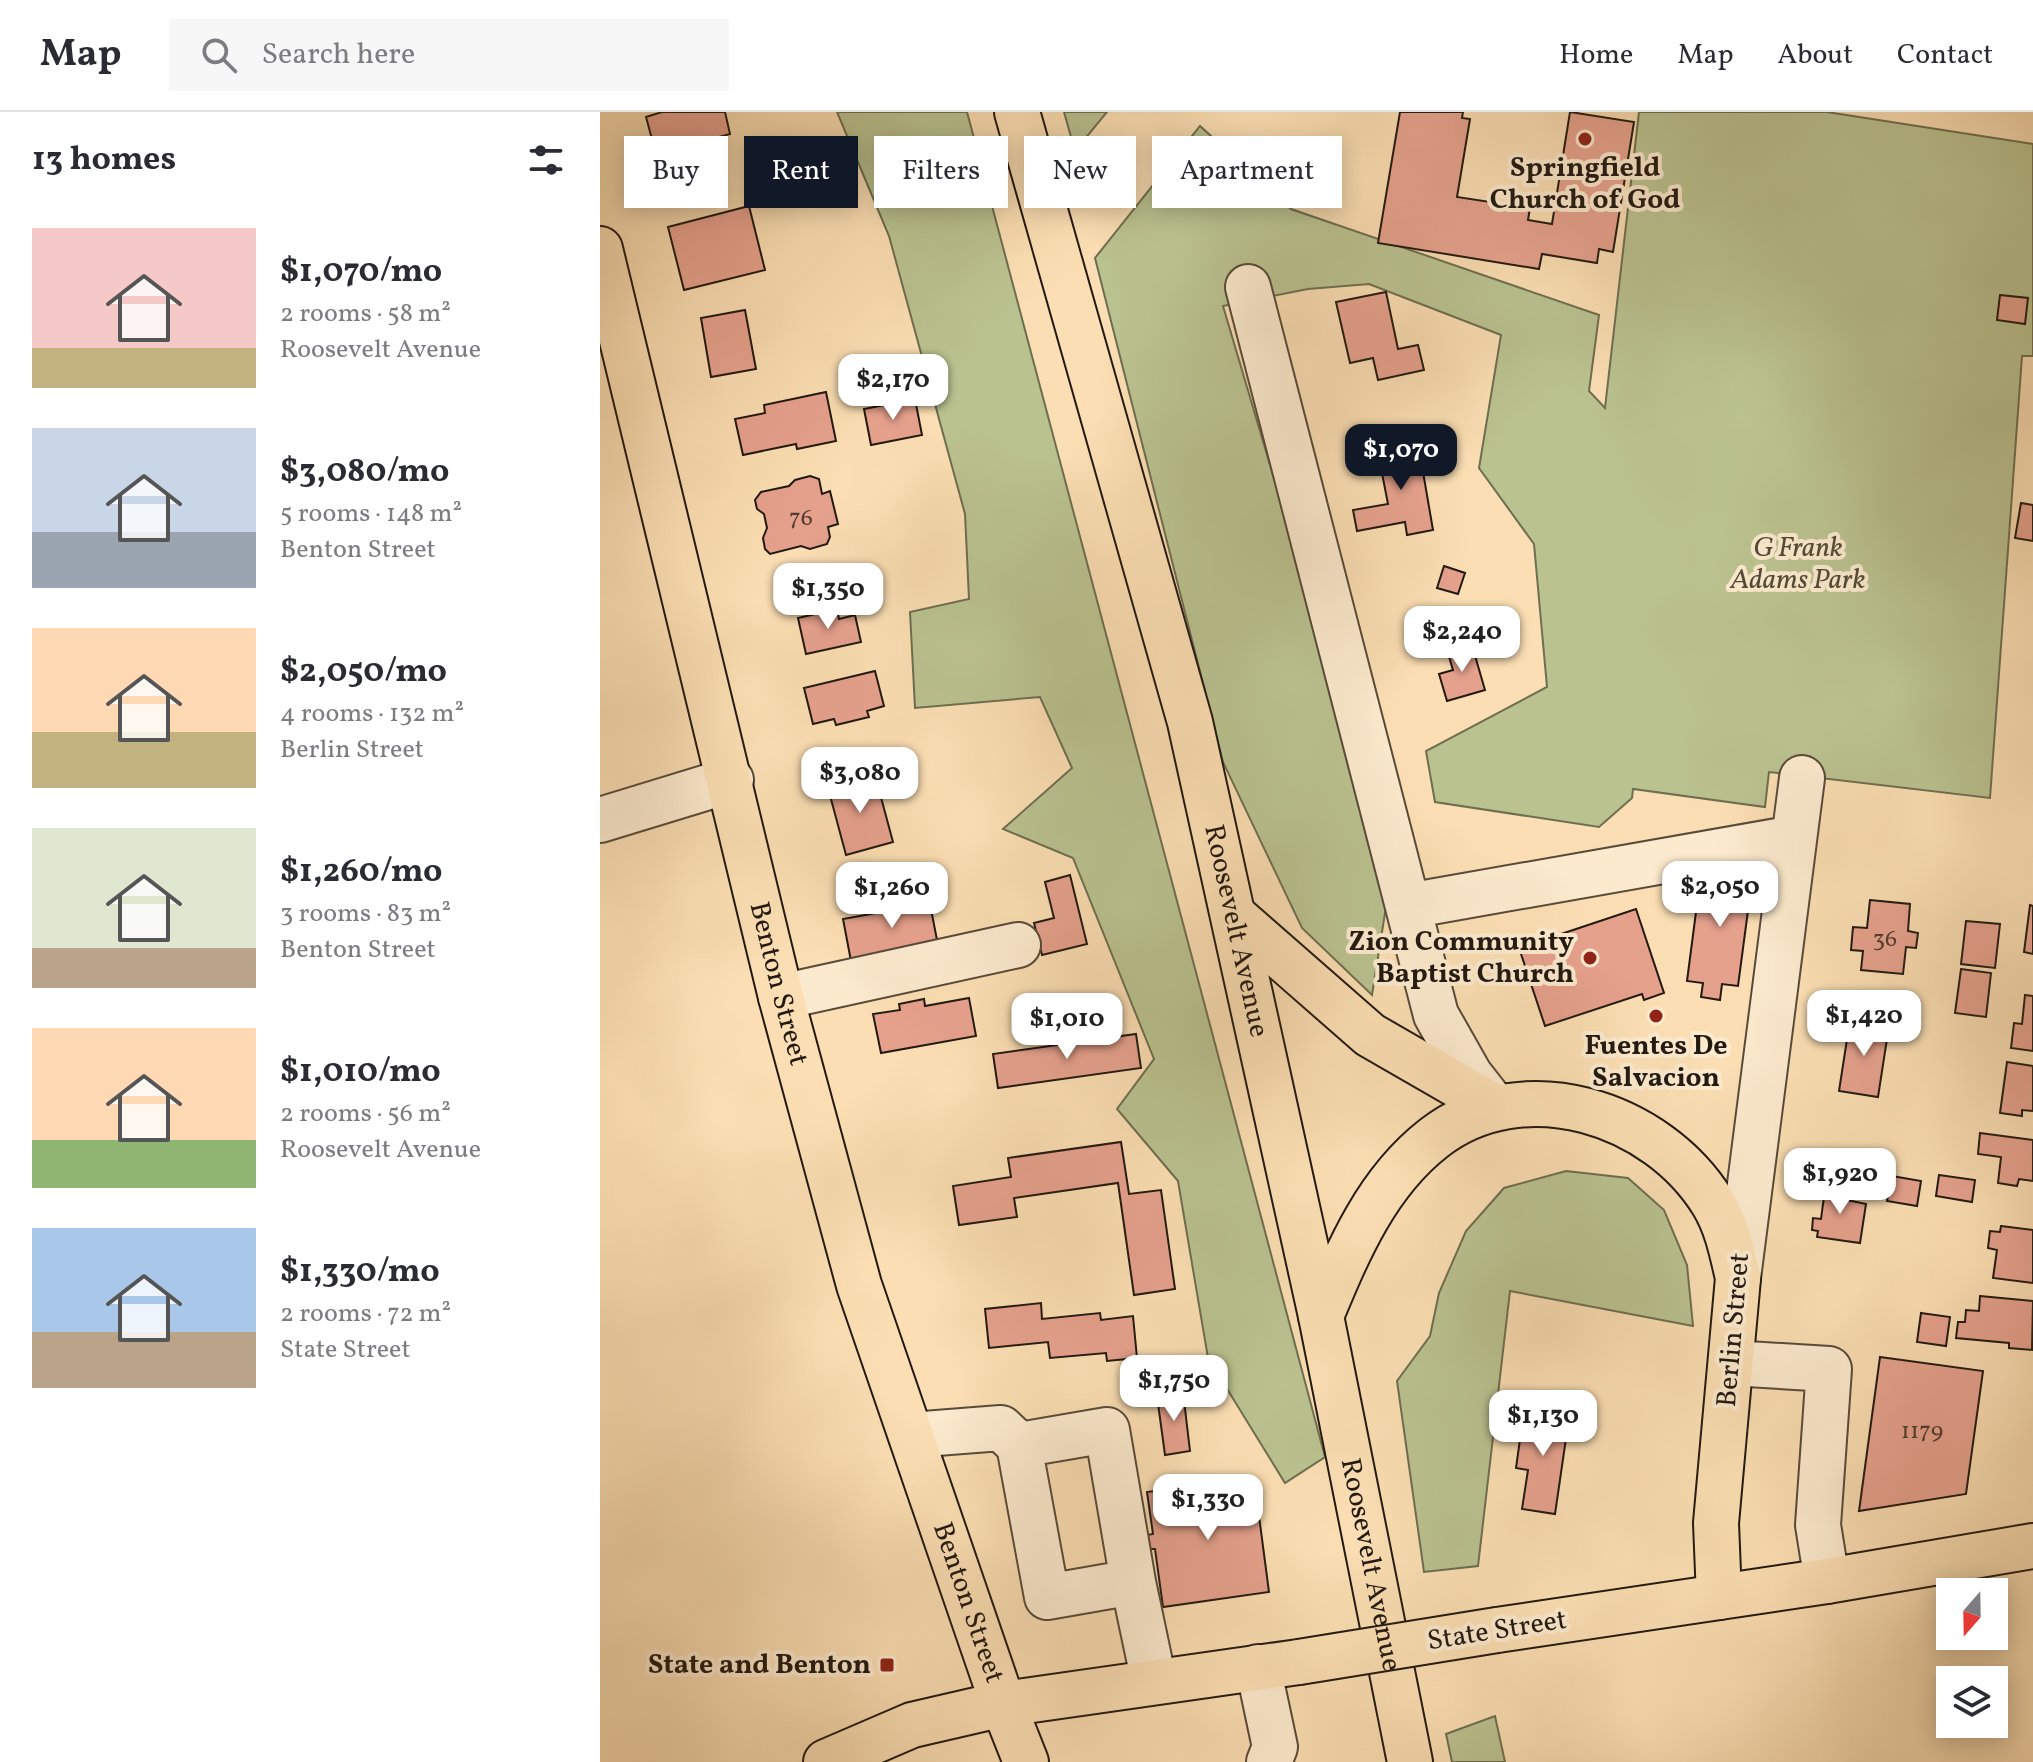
<!DOCTYPE html>
<html lang="en">
<head>
<meta charset="utf-8">
<style>
	:root { --surface:#fff; --page:#f7f7f7; --text:#2b2b33; --muted:#7c7c81; --line:#e1e1e2; --accent:#111827 }
	body { margin:0; font-family:Vollkorn,serif; background:var(--page); color:var(--text); height:100vh; display:flex; flex-direction:column; font-size:30px; white-space:nowrap }
	* { box-sizing:border-box; margin:0 }
	p { font-size:26px; color:var(--muted) }
	.icon { flex:none; width:44px; height:44px; fill:none; stroke:currentColor; stroke-width:2; stroke-linecap:round; stroke-linejoin:round }
	.map { position:relative; flex:1; overflow:hidden }
	.sheet { display:flex; flex-direction:column; background:var(--surface); width:600px }
	.sheet>* { flex:none }
	.top-card { position:absolute; left:24px; top:24px; width:760px; height:72px; display:flex; gap:16px }
	.needle { width:52px; rotate:200deg }
	.controls { position:absolute; left:1336px; top:1466px; display:grid; gap:16px }
	.controls a { display:grid; place-items:center; width:72px; height:72px; border-radius:0px; background:var(--surface); box-shadow:0 4px 20px #0003; font-size:40px }
	.price { position:absolute; translate:-50% -68px; padding:0 18px; border-radius:16px; background:#fff; color:#222; font-size:26px; line-height:52px; filter:drop-shadow(0 2px 4px #0008) }
	.price::after { content:''; position:absolute; left:50%; top:48px; width:24px; height:18px; margin-left:-12px; background:inherit; clip-path:polygon(0 0,100% 0,50% 100%) }
	.price.current { background:var(--accent); color:#fff }
	ul { padding:0; list-style:none }
	li { display:flex; align-items:center; gap:24px; height:200px; padding:0 32px }
	li span { display:grid; place-items:center; flex:none; width:224px; height:160px; border-radius:0px; color:#555 }
	li>.icon { margin-inline-start:auto }
	span .icon { width:96px; height:96px; fill:#fffc; stroke-width:1 }
	li b { font-size:34px }
	h2 { display:flex; justify-content:space-between; align-items:center; height:96px; padding:0 32px; font-size:34px }
	.chip { padding:0 28px; border-radius:0px; background:var(--surface); box-shadow:0 4px 20px #0003; font-size:28px; line-height:72px }
	.chip.current { background:var(--accent); color:#fff }
	header { display:flex; align-items:center; gap:48px; box-sizing:border-box; height:112px; padding:0 40px; background:var(--surface); border-bottom:2px solid var(--line) }
	header strong { font-size:38px }
	nav { display:flex; gap:44px; margin-inline-start:auto; font-size:28px }
	.search { width:560px; height:72px; background:var(--page); display:flex; align-items:center; gap:20px; box-sizing:border-box; padding:0 28px; border-radius:0px; color:var(--muted); font-size:30px }
	main { display:flex; flex:1; min-height:0 }
	.map>svg:first-child { display:block }
	.green { fill:#bac290; stroke:#6e6e50; stroke-width:2 }
	.building { fill:#e6a18d; stroke:#221911; stroke-width:2 }
	.lines { fill:none; stroke-linecap:round; stroke-linejoin:round }
	.minor-casing { stroke:#584a3a; stroke-width:48 }
	.major-casing { stroke:#221911; stroke-width:48 }
	.minor { stroke:#fceace; stroke-width:44 }
	.major { stroke:#fbdeb3; stroke-width:44 }
	.major-bridge-casing { stroke:#221911; stroke-width:48; stroke-linecap:butt }
	.major-bridge { stroke:#fbdeb3; stroke-width:44 }
	.poi-dot { fill:#8f2418; stroke:#fceace; stroke-width:3 }
	.labels { text-anchor:middle; dominant-baseline:central; stroke-width:8; stroke-linejoin:round; paint-order:stroke }
	.number-label { font-size:24px; fill:#533b30 }
	.poi-label { font-size:28px; font-weight:bold; fill:#221911; stroke:#fceace }
	.park-label { font-size:28px; font-style:italic; fill:#504c37; stroke:#fceace }
	.street-label { font-size:28px; fill:#221911; stroke:#fceace }
</style>
</head>
<body>
<header>
<strong>Map</strong>
<div class="search"><svg class="icon" aria-label="search" viewBox="0 0 24 24"><circle cx="10" cy="10" r="6"/><path d="M15 15l6 6"/></svg>Search here</div>
<nav><a>Home</a><a>Map</a><a>About</a><a>Contact</a></nav>
</header>
<main>
<section class="sheet">
<h2>13 homes<svg class="icon" aria-label="filters" viewBox="0 0 24 24"><path d="M4 7h16M4 17h16"/><circle cx="9" cy="7" r="2"/><circle cx="15" cy="17" r="2"/></svg></h2>
<ul>
<li><span style="background:linear-gradient(#f6c9c9 75%,#c2b280 0)"><svg class="icon" aria-label="home" viewBox="0 0 24 24"><path d="M3 11l9-7 9 7M6 9v11h12V9"/></svg></span><div><b>$1,070/mo</b><p>2 rooms · 58 m²</p><p>Roosevelt Avenue</p></div></li>
<li><span style="background:linear-gradient(#c9d6e8 65%,#9aa5b1 0)"><svg class="icon" aria-label="home" viewBox="0 0 24 24"><path d="M3 11l9-7 9 7M6 9v11h12V9"/></svg></span><div><b>$3,080/mo</b><p>5 rooms · 148 m²</p><p>Benton Street</p></div></li>
<li><span style="background:linear-gradient(#ffd9b3 65%,#c2b280 0)"><svg class="icon" aria-label="home" viewBox="0 0 24 24"><path d="M3 11l9-7 9 7M6 9v11h12V9"/></svg></span><div><b>$2,050/mo</b><p>4 rooms · 132 m²</p><p>Berlin Street</p></div></li>
<li><span style="background:linear-gradient(#dfe7d0 75%,#b9a48a 0)"><svg class="icon" aria-label="home" viewBox="0 0 24 24"><path d="M3 11l9-7 9 7M6 9v11h12V9"/></svg></span><div><b>$1,260/mo</b><p>3 rooms · 83 m²</p><p>Benton Street</p></div></li>
<li><span style="background:linear-gradient(#ffd9b3 70%,#8fb573 0)"><svg class="icon" aria-label="home" viewBox="0 0 24 24"><path d="M3 11l9-7 9 7M6 9v11h12V9"/></svg></span><div><b>$1,010/mo</b><p>2 rooms · 56 m²</p><p>Roosevelt Avenue</p></div></li>
<li><span style="background:linear-gradient(#a9c7e8 65%,#b9a48a 0)"><svg class="icon" aria-label="home" viewBox="0 0 24 24"><path d="M3 11l9-7 9 7M6 9v11h12V9"/></svg></span><div><b>$1,330/mo</b><p>2 rooms · 72 m²</p><p>State Street</p></div></li>
</ul>
</section>
<div class="map">
<svg width="1433" height="1650" viewBox="0 0 1433 1650">
	<rect width="100%" height="100%" fill="#fbdeb3"/>
	<filter id="stains"><feTurbulence type="fractalNoise" baseFrequency=".0025" numOctaves="4"/><feColorMatrix values="0 0 0 0 .2 0 0 0 0 .09 0 0 0 0 .02 0 0 0 .5 -.17"/></filter>
	<radialGradient id="worn" r=".72"><stop offset=".6" stop-color="#630" stop-opacity="0"/><stop offset="1" stop-color="#630" stop-opacity=".3"/></radialGradient>
	<path class="green" d="M237 0H367L725 1345 685 1371 608 1246 578 1069 517 997 554 947 473 746 403 717 472 656 440 585 315 596 310 500 369 487 365 402 289 124Z
		M464 0H507L475 39Z
		M1039 0H1227L1433 32V244H1422L1390 686 1169 660 1165 695 1033 677 1032 686 999 715 835 690 826 639 947 575 934 432 879 356 901 223 769 172 708 177 623 194 700 454 789 776 772 883 702 816 623 650 495 146 600 14 691 97 999 203 989 279 1005 296Z
		M966 1059 1028 1066 1064 1098 1087 1153 1093 1214 910 1179 878 1454 824 1460 797 1269 830 1224 839 1181 866 1119 904 1076Z
		M895 1604 905 1650H852L846 1622Z"/>
	<path class="building" d="M62 0H125L130 22 56 42 46 5Z
		M800 0H863L862 6 870 7 857 85 930 96 928 108 952 112 970 0 1034 10 1013 140 999 137 997 151 942 142 939 157 778 131Z
		M149 94 165 158 84 178 68 115Z
		M786 180 798 237 818 233 824 258 778 268 773 246 750 251 736 190Z
		M1400 183 1428 186 1425 212 1397 208Z
		M145 198 156 257 111 265 101 206Z
		M226 280 236 329 197 337 196 332 143 343 135 307 165 301 164 293Z
		M315 287 322 323 271 333 264 297Z
		M817 325 833 418 807 423 805 410 757 419 753 398 788 392 781 356 790 354 786 330Z
		M210 364 219 367 222 382 230 379 238 412 228 415 230 425 227 432 210 437 201 434 170 442 165 437 163 426 167 416 164 402 157 397 155 388 161 380 189 374 195 368Z
		M1421 391 1433 393V429L1415 426Z
		M844 454 865 461 858 482 837 476Z
		M237 497 239 507 255 503 261 530 206 542 198 506Z
		M871 530 885 578 847 589 839 562 853 558 847 538Z
		M275 559 284 594 267 599 269 605 236 613 234 607 213 612 204 576Z
		M275 663 293 730 246 743 228 676Z
		M1102 754 1153 761 1138 874 1122 872 1120 888 1101 885 1103 871 1087 869Z
		M470 763 487 832 442 843 434 811 454 806 445 770Z
		M328 782 338 833 251 849 243 807 304 796 302 787Z
		M1270 788 1310 792 1308 819 1318 821 1316 836 1306 835 1303 862 1261 858 1263 839 1251 838 1253 815 1267 816Z
		M1430 793 1433 794V842L1424 840Z
		M1036 797 1064 881 1044 888 1042 882 945 914 919 836Z
		M1366 809 1400 812 1395 856 1361 852Z
		M1361 857 1391 861 1386 905 1355 901Z
		M1425 883 1433 884V939L1411 936 1414 911 1422 912Z
		M369 886 376 924 281 941 273 902 300 898 299 892 324 887 325 894Z
		M1250 908 1289 914 1278 985 1239 979Z
		M536 922 541 956 398 976 393 942Z
		M1407 950 1433 954V999L1422 998V1004L1400 1001Z
		M1380 1021 1433 1028V1069L1419 1067 1417 1074 1398 1071 1401 1045 1378 1042Z
		M521 1030 529 1082 561 1078 575 1177 534 1183 518 1071 414 1086 417 1105 359 1113 353 1074 411 1065 408 1046Z
		M1339 1063 1375 1068 1372 1090 1336 1084Z
		M1292 1064 1321 1069 1317 1094 1287 1089Z
		M1226 1070 1249 1073 1247 1088 1266 1092 1260 1131 1217 1125 1218 1119 1212 1118 1213 1106 1221 1107Z
		M1401 1114 1433 1118V1171L1393 1166 1397 1138 1388 1136 1390 1119 1400 1120Z
		M1380 1184 1433 1189 1432 1238 1409 1236V1231L1356 1226 1358 1210H1365L1366 1198 1379 1199Z
		M441 1191 442 1207 500 1201 501 1208 533 1204 537 1246 507 1249 506 1241 450 1246 448 1230 389 1236 385 1197Z
		M1321 1201 1350 1205 1346 1234 1317 1230Z
		M1280 1245 1383 1259 1366 1382 1259 1399Z
		M583 1280 590 1339 565 1343 557 1284Z
		M937 1295 970 1299 955 1402 922 1397 928 1358 916 1356 923 1306 935 1308Z
		M654 1366 669 1480 563 1495 555 1437H549L547 1423 553 1422 547 1380Z"/>
	<g class="lines">
		<g class="minor-casing">
			<path id="minor" d="M648 175 836 903 870 963 895 995
				M0 708 131 668
				M808 794 1194 726
				M181 885 418 833
				M1138 1166 1202 666
				M1131 1251 1229 1257 1218 1413 1227 1469
				M311 1323 401 1316 419 1333 447 1485 533 1470 507 1318 419 1333
				M533 1470 554 1570
				M658 1555 675 1635 669 1650"/>
		</g>
		<g class="major-casing">
			<g id="major">
				<path id="s1" d="M417 0 590 610 721 1204 810 1650"/>
				<path id="s2" d="M0 137 181 885 259 1173 403 1592 426 1650"/>
				<path d="M633 803 770 923 895 995"/>
				<path d="M721 1204C748 1139 776 1071 834 1026 923 957 1057 1000 1113 1091 1127 1114 1132 1140 1138 1166L1116 1411 1119 1485"/>
				<path d="M897 1518 1227 1469 1433 1434"/>
				<path d="M226 1650 312 1613 403 1592 699 1550"/>
			</g>
		</g>
		<use href="#minor" class="minor"/>
		<use href="#major" class="major"/>
		<g class="major-bridge-casing">
			<path id="major-bridge" d="M699 1550 897 1518"/>
		</g>
		<use href="#major-bridge" class="major-bridge"/>
	</g>
	<g class="poi-dot">
		<circle cx="985" cy="27" r="8"/>
		<circle cx="990" cy="846" r="8"/>
		<circle cx="1056" cy="904" r="8"/>
		<rect x="279" y="1545" width="16" height="16" rx="4"/>
	</g>
	<g class="labels">
		<g class="number-label">
			<text x="201" y="407">76</text>
			<text x="1285" y="828">36</text>
			<text x="1322" y="1320">1179</text>
		</g>
		<g class="poi-label">
			<text x="985" y="56">Springfield<tspan x="985" dy="32">Church of God</tspan></text>
			<text x="974" y="830" text-anchor="end">Zion Community<tspan x="974" dy="32">Baptist Church</tspan></text>
			<text x="1056" y="934">Fuentes De<tspan x="1056" dy="32">Salvacion</tspan></text>
			<text x="271" y="1553" text-anchor="end">State and Benton</text>
		</g>
		<g class="park-label">
			<text x="1198" y="436">G Frank<tspan x="1198" dy="32">Adams Park</tspan></text>
		</g>
		<g class="street-label">
			<text stroke="none"><textPath href="#s1" startOffset="848">Roosevelt Avenue</textPath></text>
			<text stroke="none"><textPath href="#s2" startOffset="756">Benton Street</textPath></text>
			<text transform="translate(1134 1218) rotate(-85)">Berlin Street</text>
			<text stroke="none"><textPath href="#s1" startOffset="1496">Roosevelt Avenue</textPath></text>
			<text stroke="none"><textPath href="#s2" startOffset="1404">Benton Street</textPath></text>
			<text transform="translate(897 1519) rotate(-9)">State Street</text>
		</g>
	</g>
	<rect width="100%" height="100%" filter="url(#stains)"/>
	<rect width="100%" height="100%" fill="url(#worn)"/>
</svg>
<div class="controls">
<a><svg class="needle" viewBox="-14 -14 28 28"><path d="M0-13l5 13h-10z" fill="#e53935"/><path d="M0 13l5-13h-10z" fill="#7c7c81"/></svg></a>
<a><svg class="icon" aria-label="layers" viewBox="0 0 24 24"><path d="M12 4l9 5-9 5-9-5zM3 14l9 5 9-5"/></svg></a>
</div>
<b class="price" style="left:293px;top:310px">$2,170</b>
<b class="price current" style="left:801px;top:380px">$1,070</b>
<b class="price" style="left:228px;top:519px">$1,350</b>
<b class="price" style="left:862px;top:562px">$2,240</b>
<b class="price" style="left:260px;top:703px">$3,080</b>
<b class="price" style="left:1120px;top:817px">$2,050</b>
<b class="price" style="left:292px;top:818px">$1,260</b>
<b class="price" style="left:1264px;top:946px">$1,420</b>
<b class="price" style="left:467px;top:949px">$1,010</b>
<b class="price" style="left:1240px;top:1104px">$1,920</b>
<b class="price" style="left:574px;top:1311px">$1,750</b>
<b class="price" style="left:943px;top:1346px">$1,130</b>
<b class="price" style="left:608px;top:1430px">$1,330</b>
<div class="top-card">
<a class="chip">Buy</a>
<a class="chip current">Rent</a>
<a class="chip">Filters</a>
<a class="chip">New</a>
<a class="chip">Apartment</a>
</div>
</div>
</main>
</body>
</html>
